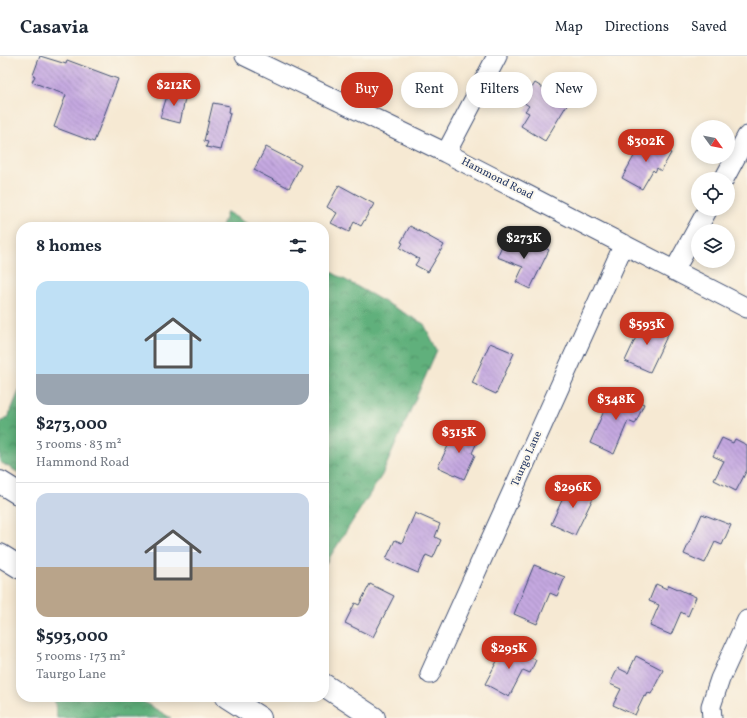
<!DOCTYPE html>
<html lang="en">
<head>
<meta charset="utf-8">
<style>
	:root { --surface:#fff; --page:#f2f2f3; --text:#1f2937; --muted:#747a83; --line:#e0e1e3; --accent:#c8321e }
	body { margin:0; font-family:Vollkorn,serif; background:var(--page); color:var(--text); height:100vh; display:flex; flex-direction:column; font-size:15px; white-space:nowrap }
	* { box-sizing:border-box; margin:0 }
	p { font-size:13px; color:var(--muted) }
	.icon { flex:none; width:22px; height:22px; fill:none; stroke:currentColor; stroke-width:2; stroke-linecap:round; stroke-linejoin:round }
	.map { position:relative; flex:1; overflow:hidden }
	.details { position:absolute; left:16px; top:166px; width:313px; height:480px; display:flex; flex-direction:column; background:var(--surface); border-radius:16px; box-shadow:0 2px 10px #0003 }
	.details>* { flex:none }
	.banner { position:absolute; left:341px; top:16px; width:346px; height:36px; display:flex; gap:8px }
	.needle { width:26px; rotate:123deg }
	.tools { position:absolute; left:691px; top:64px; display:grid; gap:8px }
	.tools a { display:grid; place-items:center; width:44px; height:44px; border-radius:50%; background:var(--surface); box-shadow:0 2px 10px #0003; font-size:20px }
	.price { position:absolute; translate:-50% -34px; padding:0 9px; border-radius:14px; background:var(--accent); color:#fff; font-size:13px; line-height:26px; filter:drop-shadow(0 1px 2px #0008) }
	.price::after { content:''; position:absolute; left:50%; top:24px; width:12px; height:9px; margin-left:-6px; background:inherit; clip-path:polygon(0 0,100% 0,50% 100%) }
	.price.on { background:#222; color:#fff }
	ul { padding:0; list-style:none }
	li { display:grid; align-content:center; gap:8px; height:212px; padding:0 20px }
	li+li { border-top:1px solid var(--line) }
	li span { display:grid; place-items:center; height:124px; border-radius:12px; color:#555 }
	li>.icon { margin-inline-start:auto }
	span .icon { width:72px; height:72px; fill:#fffc; stroke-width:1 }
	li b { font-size:17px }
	h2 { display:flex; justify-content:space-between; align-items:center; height:48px; padding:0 20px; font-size:17px }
	.tag { padding:0 14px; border-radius:18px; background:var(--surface); box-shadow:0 2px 10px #0003; font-size:14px; line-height:36px }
	.tag.on { background:var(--accent); color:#fff }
	header { display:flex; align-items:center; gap:24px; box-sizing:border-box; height:56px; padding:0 20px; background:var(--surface); border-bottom:1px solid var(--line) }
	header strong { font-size:19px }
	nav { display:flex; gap:22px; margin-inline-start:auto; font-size:14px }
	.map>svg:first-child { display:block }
	.forest { fill:url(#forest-crowns); stroke:#3e706c }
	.building { fill:url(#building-back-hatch) }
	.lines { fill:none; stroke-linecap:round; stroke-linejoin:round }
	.street-casing { stroke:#3c4b70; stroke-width:21 }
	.highway-casing { stroke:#3c4b70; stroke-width:24 }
	.street { stroke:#fff; stroke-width:19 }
	.highway { stroke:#fff; stroke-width:22 }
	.labels { text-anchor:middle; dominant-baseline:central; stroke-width:4; stroke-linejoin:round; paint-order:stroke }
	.street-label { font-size:11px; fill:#1b2f5e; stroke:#fbf7ec }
</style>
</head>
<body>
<header>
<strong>Casavia</strong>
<nav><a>Map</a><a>Directions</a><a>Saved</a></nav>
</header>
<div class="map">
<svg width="747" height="662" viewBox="0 0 747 662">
	<defs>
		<pattern id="forest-crowns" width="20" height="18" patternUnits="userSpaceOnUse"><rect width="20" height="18" fill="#60b07b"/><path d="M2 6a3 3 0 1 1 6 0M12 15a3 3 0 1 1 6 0" fill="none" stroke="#4e9068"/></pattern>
		<pattern id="building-back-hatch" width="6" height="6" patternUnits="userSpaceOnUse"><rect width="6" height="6" fill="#c5a8e0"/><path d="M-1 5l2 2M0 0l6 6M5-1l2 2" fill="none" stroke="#9f89b9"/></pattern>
	</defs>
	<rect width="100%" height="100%" fill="#fbf7ec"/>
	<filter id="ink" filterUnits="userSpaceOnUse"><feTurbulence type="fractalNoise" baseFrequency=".025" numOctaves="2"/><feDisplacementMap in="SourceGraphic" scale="8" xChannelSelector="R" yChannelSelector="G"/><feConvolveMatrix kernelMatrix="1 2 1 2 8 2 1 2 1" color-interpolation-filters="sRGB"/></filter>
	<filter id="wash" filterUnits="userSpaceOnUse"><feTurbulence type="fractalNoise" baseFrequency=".012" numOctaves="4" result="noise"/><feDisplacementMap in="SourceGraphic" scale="16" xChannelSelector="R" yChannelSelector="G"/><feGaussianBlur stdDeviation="0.9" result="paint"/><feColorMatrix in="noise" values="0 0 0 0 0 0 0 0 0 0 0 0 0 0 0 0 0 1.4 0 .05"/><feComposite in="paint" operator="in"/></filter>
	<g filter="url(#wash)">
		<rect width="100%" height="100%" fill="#f6e9d3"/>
		<path class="forest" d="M227 156 253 171H222Z
			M324 212 424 268 437 294 382 419 324 510Z
			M21 330V418L0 406V366L8 362Z
			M54 641H135L171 662H57Z"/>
		<g id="blocks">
			<path class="building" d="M40 0 66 8 67 4 118 23 94 86 54 71 66 39 32 26 35 20 33 19Z
				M535 27 568 47 545 85 521 70 529 57 525 55 529 50 523 46Z
				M169 34 186 38 180 67 160 62Z
				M213 47 229 50 228 56 230 57 221 94 206 91 208 86 204 85Z
				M644 82 671 97 661 115 657 112 655 116 653 114 642 133 622 122Z
				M266 91 301 109 289 132 254 114Z
				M339 129 374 148 361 170 354 166 349 176 331 167 337 157 327 151Z
				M410 170 444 189 428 216 415 209 419 203 400 192 403 187 401 186Z
				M505 183 531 195 534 187 549 194 530 233 516 226 523 211 497 201Z
				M644 264 669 276 650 316 625 305Z
				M490 287 514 297 496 338 472 327Z
				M613 334 644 348 635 368 628 365 614 398 590 387Z
				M457 371 479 382 472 397 475 399 464 423 438 411Z
				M722 382 733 387 735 383 747 389V414L736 435 714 424 724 405 713 400Z
				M570 427 595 438 575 479 551 468Z
				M415 457 440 468 435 481 441 484 433 502 426 499 418 517 386 503 395 484 402 487Z
				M702 458 731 469 722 489 715 486 705 507 684 498Z
				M534 509 565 521 557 540 550 537 537 568 514 558Z
				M370 528 394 540 373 581 345 567 355 547 359 549Z
				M656 528 667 533 669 529 696 541 688 560 681 556 671 579 650 570 659 549 649 545Z
				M506 588 536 604 530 617 523 614 509 641 485 628Z
				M636 600 663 614 651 638 648 637 646 641 644 640 635 659 613 649 621 633 610 628 618 612 628 617Z"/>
		</g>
	</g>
	<g filter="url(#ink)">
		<use href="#blocks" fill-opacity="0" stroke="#3c4b70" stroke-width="1"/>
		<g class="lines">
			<g class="street-casing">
				<path id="street" d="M245 0 446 97 747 252
					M446 97 497 0
					M724 123 747 80
					M674 215 708 153
					M430 618 624 188
					M712 662 711 650 720 623 747 564"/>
			</g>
			<g class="highway-casing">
				<path id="highway" d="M0 426 21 439
					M0 499 21 512
					M324 629 374 662
					M227 641 260 662"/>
			</g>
			<use href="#street" class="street"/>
			<use href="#highway" class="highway"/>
		</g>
	</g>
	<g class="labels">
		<g class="street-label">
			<text transform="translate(497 123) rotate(27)">Hammond Road</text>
			<text transform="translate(527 403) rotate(-66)">Taurgo Lane</text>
		</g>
	</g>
</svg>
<div class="tools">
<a><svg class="needle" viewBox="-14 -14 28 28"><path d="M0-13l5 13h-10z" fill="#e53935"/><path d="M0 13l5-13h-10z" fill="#747a83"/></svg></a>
<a><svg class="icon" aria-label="locate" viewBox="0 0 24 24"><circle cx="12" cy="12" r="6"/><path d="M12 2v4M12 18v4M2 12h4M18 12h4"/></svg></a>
<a><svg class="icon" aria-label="layers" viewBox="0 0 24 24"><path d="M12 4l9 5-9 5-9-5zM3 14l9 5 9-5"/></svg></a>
</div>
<b class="price" style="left:174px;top:51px">$212K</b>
<b class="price" style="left:646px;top:107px">$302K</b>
<b class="price on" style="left:524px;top:204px">$273K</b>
<b class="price" style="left:647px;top:290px">$593K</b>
<b class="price" style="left:616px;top:365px">$348K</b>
<b class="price" style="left:459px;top:398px">$315K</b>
<b class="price" style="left:573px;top:453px">$296K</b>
<b class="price" style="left:509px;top:614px">$295K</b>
<div class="banner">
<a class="tag on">Buy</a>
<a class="tag">Rent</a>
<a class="tag">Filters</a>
<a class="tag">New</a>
</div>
<section class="details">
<h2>8 homes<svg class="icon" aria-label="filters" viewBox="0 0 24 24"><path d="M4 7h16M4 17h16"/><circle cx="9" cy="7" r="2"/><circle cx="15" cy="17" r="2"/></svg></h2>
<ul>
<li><span style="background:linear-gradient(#bfe0f5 75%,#9aa5b1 0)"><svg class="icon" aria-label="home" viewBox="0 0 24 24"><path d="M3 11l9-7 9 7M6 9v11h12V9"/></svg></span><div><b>$273,000</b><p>3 rooms · 83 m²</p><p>Hammond Road</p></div></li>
<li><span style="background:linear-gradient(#c9d6e8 60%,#b9a48a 0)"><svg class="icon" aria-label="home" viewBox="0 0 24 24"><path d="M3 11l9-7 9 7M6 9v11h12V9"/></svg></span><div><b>$593,000</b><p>5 rooms · 173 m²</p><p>Taurgo Lane</p></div></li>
</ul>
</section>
</div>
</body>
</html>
